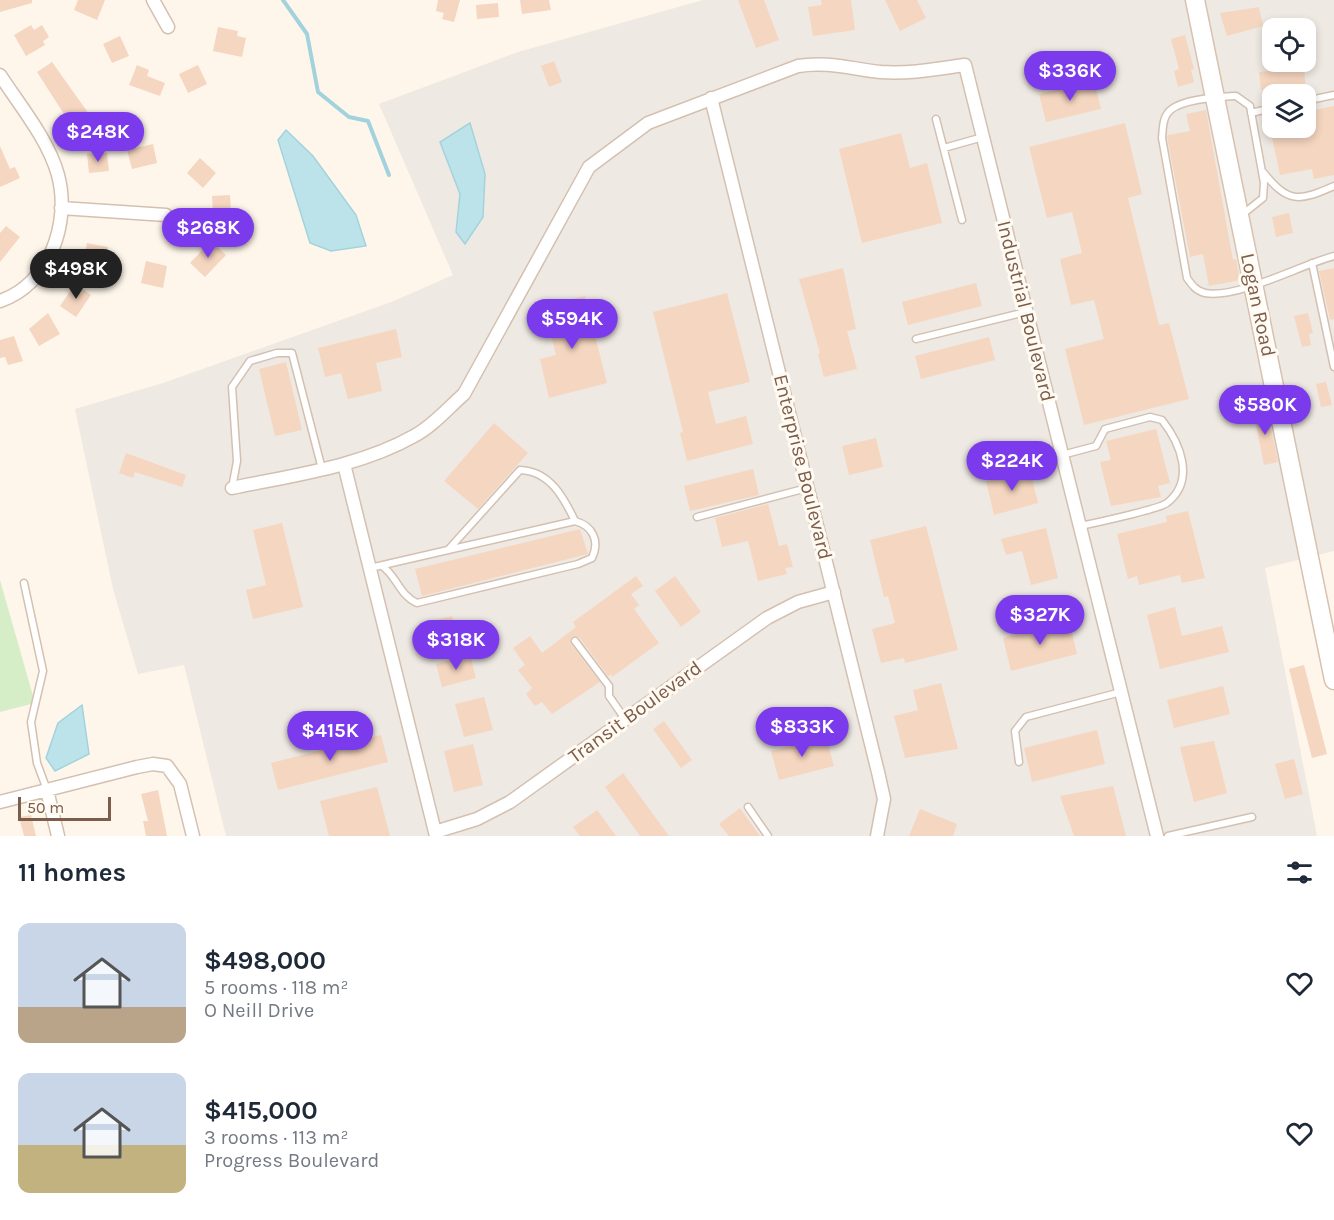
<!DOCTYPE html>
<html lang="en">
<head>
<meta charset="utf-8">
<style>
	:root { --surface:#fff; --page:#f2f2f3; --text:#1f2937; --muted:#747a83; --accent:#7c3aed }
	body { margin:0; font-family:Karla,sans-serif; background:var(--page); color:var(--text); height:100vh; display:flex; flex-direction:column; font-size:22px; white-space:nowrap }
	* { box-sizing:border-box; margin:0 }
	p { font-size:20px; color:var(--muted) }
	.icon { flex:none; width:33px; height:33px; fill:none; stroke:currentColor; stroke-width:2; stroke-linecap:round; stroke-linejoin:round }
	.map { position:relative; height:836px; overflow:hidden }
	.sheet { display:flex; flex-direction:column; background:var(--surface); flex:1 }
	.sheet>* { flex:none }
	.controls { position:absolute; left:1262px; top:18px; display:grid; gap:12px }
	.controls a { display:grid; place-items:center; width:54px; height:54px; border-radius:12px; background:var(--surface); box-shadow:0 3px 9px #0003; font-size:30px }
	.scale { position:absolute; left:18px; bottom:15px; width:93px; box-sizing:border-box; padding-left:6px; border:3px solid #7c5c4a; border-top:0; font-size:16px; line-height:21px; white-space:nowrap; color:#7c5c4a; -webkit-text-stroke:4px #fffaf2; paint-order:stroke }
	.price { position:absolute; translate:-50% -51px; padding:0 14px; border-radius:21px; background:var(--accent); color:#fff; font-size:20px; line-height:39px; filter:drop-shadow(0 2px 3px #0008) }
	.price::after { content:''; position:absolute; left:50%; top:36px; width:18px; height:14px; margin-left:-9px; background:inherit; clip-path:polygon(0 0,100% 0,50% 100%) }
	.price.active { background:#222; color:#fff }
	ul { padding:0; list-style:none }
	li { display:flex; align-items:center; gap:18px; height:150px; padding:0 18px }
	li span { display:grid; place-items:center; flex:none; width:168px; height:120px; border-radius:12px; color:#555 }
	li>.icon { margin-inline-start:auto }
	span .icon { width:72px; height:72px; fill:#fffc; stroke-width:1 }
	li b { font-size:26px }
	h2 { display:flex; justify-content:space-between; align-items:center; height:72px; padding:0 18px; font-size:26px }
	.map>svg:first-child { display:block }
	.industrial { fill:#efe9e3; fill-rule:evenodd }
	.green { fill:#d6eec7 }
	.water { fill:#bce3ea; stroke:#a2d3dd; stroke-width:1.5 }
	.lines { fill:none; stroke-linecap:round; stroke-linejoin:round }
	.stream { stroke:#a2d3dd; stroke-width:4 }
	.building { fill:#f5d6c0 }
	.lane-casing { stroke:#d4c0b1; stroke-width:9 }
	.street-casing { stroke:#d4c0b1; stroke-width:15 }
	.secondary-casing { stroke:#d8c1ae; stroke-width:21 }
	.lane { stroke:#fff; stroke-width:6 }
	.street { stroke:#fff; stroke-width:12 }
	.secondary { stroke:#fff; stroke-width:18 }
	.labels { text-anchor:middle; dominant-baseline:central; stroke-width:6; stroke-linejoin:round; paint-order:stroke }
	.street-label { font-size:20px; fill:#7c5c4a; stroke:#fffaf2 }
</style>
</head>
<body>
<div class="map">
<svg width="1334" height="836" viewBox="0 0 1334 836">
	<rect width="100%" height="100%" fill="#fef6ea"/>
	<path class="industrial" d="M703 0H1334V551L1265 568 1317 836H226L184 665 138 674 113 589 75 409 163 383 394 301 453 275 379 104 518 52ZM1272 28H1305V62H1272ZM1272 94H1305V128H1272Z"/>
	<path class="green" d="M0 580 35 703 0 712Z"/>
	<path class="water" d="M470 123 485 174 483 217 465 244 456 232 460 194 440 142Z
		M286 130 313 156 356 215 366 246 331 251 310 243 278 140Z
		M82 705 89 754 55 771 46 758 58 723Z"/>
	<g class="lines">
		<path class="stream" d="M283 0 307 34 318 92 349 117 368 121 389 175"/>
	</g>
	<path class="building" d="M0 0H32V3L0 12Z
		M78 0H105L97 20 74 10Z
		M438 0H460L454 22 442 19 444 13 436 11Z
		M520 0H549L551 10 522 14Z
		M738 0H764L779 40 756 48Z
		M821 0H851L855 30 813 36 808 7 822 5Z
		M885 0H917L926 18 900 31Z
		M498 3 499 17 477 19 476 5Z
		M1259 7 1263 26 1227 36 1220 13Z
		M31 25 34 30 42 25 49 37 43 41 45 45 26 56 14 35Z
		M218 27 238 31 237 36 246 38 242 57 213 51Z
		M1185 35 1194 69 1191 70 1194 82 1178 87 1174 71 1179 69 1171 39Z
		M120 36 129 56 112 63 103 44Z
		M554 61 562 82 549 87 541 66Z
		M52 62 94 121 76 133 37 72Z
		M137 65 149 70 147 76 165 83 160 96 129 85Z
		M198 65 207 84 188 93 179 74Z
		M1304 68 1306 92 1283 94 1282 88 1261 90 1259 72Z
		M1094 81 1101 109 1046 122 1039 94Z
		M1334 106V175L1314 179 1312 169 1280 175 1270 128H1305V112Z
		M1206 110 1233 260 1236 259 1240 280 1209 286 1203 254 1190 257 1167 137 1168 135 1190 131 1186 114Z
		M1125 123 1142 194 1128 198 1159 325 1169 323 1189 399 1084 425 1065 349 1104 339 1094 300 1071 305 1060 259 1082 253 1072 212 1047 218 1029 147Z
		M901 133 910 168 927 163 942 223 862 243 839 149Z
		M153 144 157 163 132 169 127 150Z
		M0 146 10 169 15 167 20 178 0 187Z
		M107 153 109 171 89 173 87 154Z
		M200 158 216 173 203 188 187 173Z
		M230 195 232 228 214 229 212 196Z
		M1289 213 1293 233 1276 237 1272 217Z
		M6 226 20 237 0 262V233Z
		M211 241 226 255 205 277 190 263Z
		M87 243 108 247 104 268 83 264Z
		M146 261 167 266 163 288 141 283Z
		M843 268 856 329 847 331 857 369 824 377 818 354 820 353 799 279Z
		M1334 268V319L1330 320 1319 271Z
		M976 283 982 306 908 325 902 302Z
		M75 284 91 295 76 317 60 306Z
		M727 293 750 382 708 392 716 424 746 416 753 444 687 461 680 433 683 432 653 312Z
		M585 296 607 383 549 398 540 359 556 355 544 306Z
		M48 313 60 334 39 346 29 329Z
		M1308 313 1313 333 1309 334 1311 345 1302 347 1294 316Z
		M396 329 402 357 376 363 382 391 348 399 341 373 325 377 318 348Z
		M14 336 23 361 8 365 5 357 0 358V340Z
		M989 337 995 360 921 379 915 356Z
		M286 362 302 430 275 436 259 369Z
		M1326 382 1332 405 1321 407 1316 384Z
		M1267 408 1278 462 1264 465 1253 410Z
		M494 423 528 453 478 509 444 481Z
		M1156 429 1170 483 1158 486 1161 497 1111 506 1100 462 1111 460 1106 441Z
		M876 438 883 467 849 475 842 446Z
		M126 453 186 475 182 487 135 472 133 478 119 473Z
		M753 469 759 495 690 511 684 486Z
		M1030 470 1038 503 994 515 986 481Z
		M768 504 779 546 787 544 793 567 785 568 787 574 758 581 748 541 722 547 715 518Z
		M1188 511 1205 578 1182 583 1180 575 1139 585 1137 576 1128 579 1117 534 1167 522 1166 516Z
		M282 523 303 607 253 619 246 590 266 585 253 530Z
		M926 526 958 650 905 663 904 658 881 663 872 629 895 623 888 596 884 597 870 540Z
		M1046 528 1058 578 1031 585 1022 551 1006 555 1001 539Z
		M580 529 588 554 422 596 415 569Z
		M636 576 643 586 631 594 639 605 634 609 659 643 612 677 611 674 608 676 579 637H572L571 644 600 682 552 714 542 702 535 706 526 694 532 688 518 670 525 665 513 648 530 636 542 653 576 627 573 622Z
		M675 576 701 612 681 627 655 591Z
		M1175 607 1182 636 1222 626 1229 652 1160 669 1147 615Z
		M452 616 458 637 432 644 427 622Z
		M1069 621 1077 654 1011 671 1003 638Z
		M470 655 476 678 442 687 436 664Z
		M1304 665 1327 754 1312 758 1289 669Z
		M941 683 958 749 905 758 894 716 918 710 913 690Z
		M1223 686 1230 714 1174 728 1167 700Z
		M484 697 493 730 464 737 455 704Z
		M664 721 692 760 681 768 653 729Z
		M1097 730 1105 764 1032 782 1024 748Z
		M381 735 388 762 278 790 271 763Z
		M826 737 834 766 779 780 771 751Z
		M1214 741 1227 793 1194 802 1180 747Z
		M473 744 483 785 454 792 444 751Z
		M1294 759 1303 794 1285 799 1275 764Z
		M623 773 669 836H640L605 787Z
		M1113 786 1126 836H1074L1060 796Z
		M377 787 390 836H329L320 801Z
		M158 790 167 836H146L143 821H148L141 794Z
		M740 808 760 836H729L719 824Z
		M920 809 957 824 953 836H909Z
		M597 810 616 836H580L573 827Z
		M31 815 36 836H24L19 817Z"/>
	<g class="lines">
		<g class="lane-casing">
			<path id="lane" d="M1305 101 1334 95
				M1251 113 1272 108
				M936 119 962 220
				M944 148 983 137
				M1263 172C1288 203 1298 202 1334 186
				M1243 214 1263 198 1264 183 1250 106 1236 96C1219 97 1176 99 1167 114 1162 121 1163 130 1162 138L1187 278C1192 285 1196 291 1205 293 1238 299 1300 265 1334 256
				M1312 263 1334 367
				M916 339 1026 312
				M1062 455 1096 446 1105 429 1150 417 1162 420C1180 443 1196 480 1167 503 1159 509 1095 523 1080 526
				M232 488 237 461 232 387 250 361 277 353H292L322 469
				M697 517 807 488
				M382 566C397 576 399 595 417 603L578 564 592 558C600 541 593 526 575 521L448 550
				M370 568 448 550 520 470C550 471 564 498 575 521
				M24 583 43 671 31 722 37 763 47 790
				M575 641 609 686V696L625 719
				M1019 762 1015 731 1026 717 1121 692
				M748 807 768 836
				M1168 836 1252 817"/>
		</g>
		<g class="street-casing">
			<path id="street" d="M153 0 168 27
				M0 75C20 106 48 139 58 175 71 223 49 285 0 301
				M711 98 878 772 884 799 877 836
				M61 208 166 215
				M344 464 436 836
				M232 488C293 475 359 467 414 436 433 426 448 408 464 394L589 167 648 123 798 66C827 61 852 69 881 72 910 74 936 69 965 65L1157 836
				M47 790 58 836
				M0 802 137 767 153 764 167 766 180 784 193 836
				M435 832 477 819 510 802 767 618 798 602 834 592"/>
		</g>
		<g class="secondary-casing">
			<path id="secondary" d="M1195 0 1334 680"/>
		</g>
		<use href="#lane" class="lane"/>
		<use href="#street" class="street"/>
		<use href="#secondary" class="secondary"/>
	</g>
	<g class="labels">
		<g class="street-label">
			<text transform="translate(1258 305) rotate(78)">Logan Road</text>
			<text transform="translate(1026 311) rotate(76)">Industrial Boulevard</text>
			<text transform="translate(803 467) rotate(76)">Enterprise Boulevard</text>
			<text transform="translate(635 712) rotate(-36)">Transit Boulevard</text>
		</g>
	</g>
</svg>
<div class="controls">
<a><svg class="icon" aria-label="locate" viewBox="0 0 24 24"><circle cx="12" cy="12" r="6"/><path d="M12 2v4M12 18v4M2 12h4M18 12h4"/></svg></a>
<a><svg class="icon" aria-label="layers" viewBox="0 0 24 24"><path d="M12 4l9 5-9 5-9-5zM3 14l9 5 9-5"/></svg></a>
</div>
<div class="scale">50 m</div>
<b class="price" style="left:1070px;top:102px">$336K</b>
<b class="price" style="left:98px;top:163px">$248K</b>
<b class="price" style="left:208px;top:259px">$268K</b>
<b class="price active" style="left:76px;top:300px">$498K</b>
<b class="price" style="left:572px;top:350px">$594K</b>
<b class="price" style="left:1265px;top:436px">$580K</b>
<b class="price" style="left:1012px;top:492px">$224K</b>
<b class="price" style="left:1040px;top:646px">$327K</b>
<b class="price" style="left:456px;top:671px">$318K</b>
<b class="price" style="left:802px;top:758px">$833K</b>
<b class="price" style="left:330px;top:762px">$415K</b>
</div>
<section class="sheet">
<h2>11 homes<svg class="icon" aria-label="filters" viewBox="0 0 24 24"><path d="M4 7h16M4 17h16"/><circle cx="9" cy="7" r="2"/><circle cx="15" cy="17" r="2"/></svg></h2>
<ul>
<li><span style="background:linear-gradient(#c9d6e8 70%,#b9a48a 0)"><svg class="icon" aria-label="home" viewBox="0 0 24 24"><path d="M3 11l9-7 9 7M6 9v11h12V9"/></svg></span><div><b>$498,000</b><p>5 rooms · 118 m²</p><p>O Neill Drive</p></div><svg class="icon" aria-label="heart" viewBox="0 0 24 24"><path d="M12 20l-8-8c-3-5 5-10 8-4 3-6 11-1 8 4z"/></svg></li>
<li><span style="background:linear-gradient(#c9d6e8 60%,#c2b280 0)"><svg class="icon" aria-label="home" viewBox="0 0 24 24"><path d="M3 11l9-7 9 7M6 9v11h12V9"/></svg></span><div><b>$415,000</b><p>3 rooms · 113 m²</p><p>Progress Boulevard</p></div><svg class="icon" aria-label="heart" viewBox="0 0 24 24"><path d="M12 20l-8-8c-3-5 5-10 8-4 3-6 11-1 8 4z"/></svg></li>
</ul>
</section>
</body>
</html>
